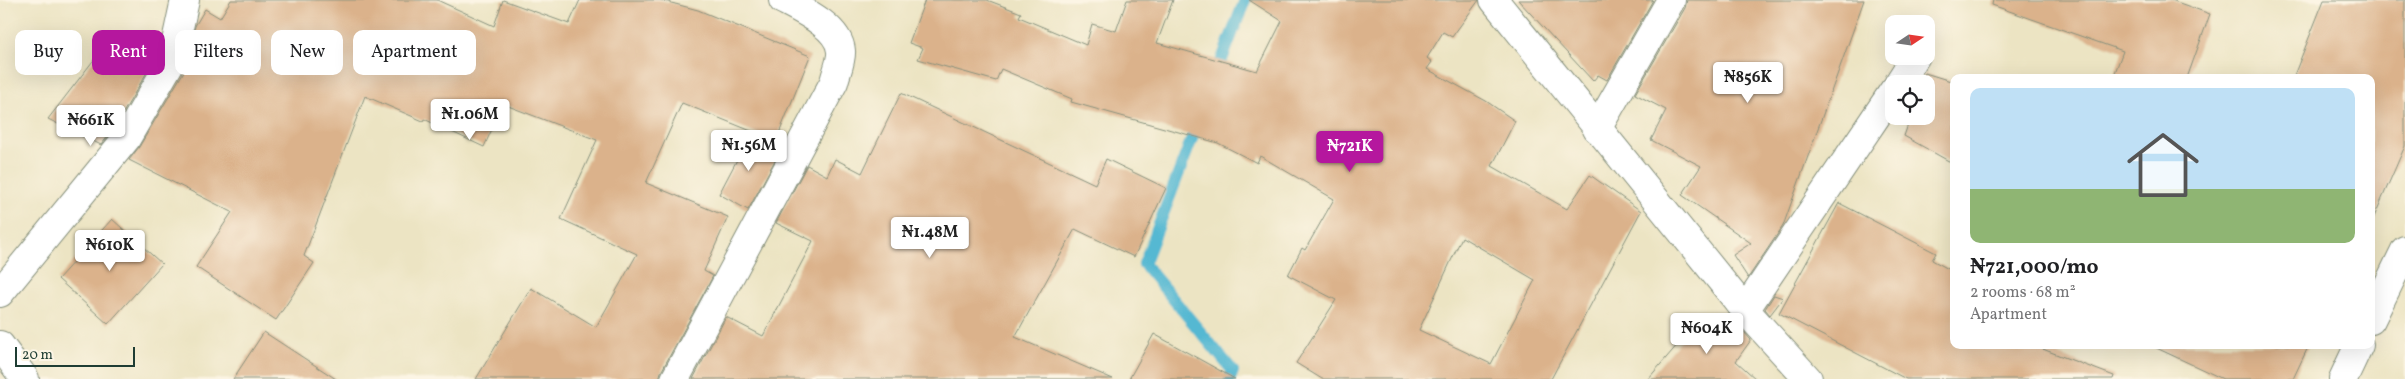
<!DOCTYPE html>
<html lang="en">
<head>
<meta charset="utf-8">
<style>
	:root { --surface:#fff; --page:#f2f2f2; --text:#202124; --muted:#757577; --line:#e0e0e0; --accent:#b5179e }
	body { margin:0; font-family:Vollkorn,serif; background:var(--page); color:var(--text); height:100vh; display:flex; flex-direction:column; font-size:19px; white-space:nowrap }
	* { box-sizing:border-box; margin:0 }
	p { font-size:16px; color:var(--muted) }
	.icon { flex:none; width:28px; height:28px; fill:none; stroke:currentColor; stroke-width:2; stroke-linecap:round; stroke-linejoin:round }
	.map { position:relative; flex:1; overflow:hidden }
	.side { position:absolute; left:1950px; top:74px; width:425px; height:275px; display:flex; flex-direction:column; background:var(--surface); border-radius:10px; box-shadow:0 5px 20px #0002 }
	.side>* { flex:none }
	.hud { position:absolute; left:15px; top:30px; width:475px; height:45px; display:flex; gap:10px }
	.needle { width:32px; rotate:77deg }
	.controls { position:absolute; left:1885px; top:15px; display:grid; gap:10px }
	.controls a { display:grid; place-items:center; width:50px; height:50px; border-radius:10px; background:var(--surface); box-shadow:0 5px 20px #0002; font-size:25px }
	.scale { position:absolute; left:15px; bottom:12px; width:120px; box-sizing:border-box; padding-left:5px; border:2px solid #1f3d34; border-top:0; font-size:14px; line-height:18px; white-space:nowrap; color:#1f3d34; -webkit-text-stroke:4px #fcf5e5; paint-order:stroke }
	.price { position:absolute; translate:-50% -42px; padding:0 11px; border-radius:5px; background:#fff; color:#222; font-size:16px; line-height:32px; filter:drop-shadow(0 1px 2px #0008) }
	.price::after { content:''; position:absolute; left:50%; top:30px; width:15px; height:11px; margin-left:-8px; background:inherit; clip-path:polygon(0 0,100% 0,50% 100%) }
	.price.current { background:var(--accent); color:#fff }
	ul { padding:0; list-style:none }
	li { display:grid; align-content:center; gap:10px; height:265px; padding:0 20px }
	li+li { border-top:1px solid var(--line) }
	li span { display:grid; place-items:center; height:155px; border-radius:10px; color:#555 }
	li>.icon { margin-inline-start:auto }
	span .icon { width:90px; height:90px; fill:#fffc; stroke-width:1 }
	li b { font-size:21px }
	.tag { padding:0 18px; border-radius:10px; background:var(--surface); box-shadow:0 5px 20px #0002; font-size:18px; line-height:45px }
	.tag.current { background:var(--accent); color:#fff }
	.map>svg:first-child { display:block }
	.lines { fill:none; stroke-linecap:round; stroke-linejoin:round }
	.stream { stroke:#54b8d2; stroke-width:12 }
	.building { fill:#dbb28b; fill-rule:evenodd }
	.street-casing { stroke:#86907c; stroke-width:30 }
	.secondary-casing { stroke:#86907c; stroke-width:30 }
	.street { stroke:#fff; stroke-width:28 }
	.secondary { stroke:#fff; stroke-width:28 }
</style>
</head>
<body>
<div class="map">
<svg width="2405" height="379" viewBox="0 0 2405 379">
	<rect width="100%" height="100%" fill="#fcf5e5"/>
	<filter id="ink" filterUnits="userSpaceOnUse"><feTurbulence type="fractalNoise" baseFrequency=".02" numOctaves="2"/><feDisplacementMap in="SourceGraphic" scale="10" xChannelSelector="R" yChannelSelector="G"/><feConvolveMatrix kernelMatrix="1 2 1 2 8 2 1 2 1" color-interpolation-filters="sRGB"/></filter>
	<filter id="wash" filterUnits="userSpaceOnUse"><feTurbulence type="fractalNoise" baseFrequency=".0096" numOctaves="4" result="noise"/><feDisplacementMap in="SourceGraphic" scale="20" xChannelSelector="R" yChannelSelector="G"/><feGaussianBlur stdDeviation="1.12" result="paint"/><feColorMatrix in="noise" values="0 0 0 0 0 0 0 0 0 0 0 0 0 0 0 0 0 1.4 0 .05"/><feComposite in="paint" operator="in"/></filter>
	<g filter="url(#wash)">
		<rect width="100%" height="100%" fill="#ece4c3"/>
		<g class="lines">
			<path class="stream" d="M1216 75 1245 0
				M1199 120 1144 264 1233 371 1230 379"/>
		</g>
		<g id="blocks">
			<path class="building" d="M231 0H437L494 26 503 0 569 24 580 0H660L698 10 810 56 776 141 682 103 646 183 728 217 704 271 713 276 661 372 659 379H476L531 288 596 327 637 254 561 219 597 140 503 104 484 147 424 119 423 121 365 96 304 256 314 263 276 320 196 267 232 212 129 160 139 147 186 68 195 26 205 9 220 18Z
				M925 0H987L1021 13 1019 17 1086 45 1092 24 1116 31 1127 0H1173L1157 43 1257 71 1282 21 1249 0H1479L1452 37 1443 32 1427 58 1432 62 1427 69 1486 101 1515 121 1492 166 1567 209 1590 175 1641 211 1551 379H1322L1296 363 1336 300 1288 275 1302 248 1305 250 1334 199 1260 156 1257 163 1218 143 1071 102 1072 99 1001 69 996 81 918 59 923 48 909 43ZM1462 237 1535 280 1491 364 1419 330Z
				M1518 0H1653L1607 80 1598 75 1593 81Z
				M1687 0H1864L1783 226 1748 278 1733 255 1751 243 1682 195 1701 166 1651 140 1666 110 1635 94 1685 8Z
				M1993 0H2171L2210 14 2187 78H2113L2123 51 1992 5Z
				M2324 0H2405V146L2371 224V78H2293Z
				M131 42 154 60 113 130 101 145 48 119 96 57 111 68Z
				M1925 73 1954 82V164L1904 136 1911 116H1926V84H1921Z
				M901 93 1095 184 1106 159 1166 188 1134 257 1075 229 1015 337 1113 379H693L726 317 763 336 813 241 776 223 807 165 827 176 835 159 862 173Z
				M750 135 780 151 748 210 719 194Z
				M1839 203 1936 253 1932 260 1954 272V345H2032L2114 376 2113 379H1906L1779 313Z
				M112 219 162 264 108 324 58 279Z
				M1774 295 1783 298 1770 315 1765 309Z
				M1730 316 1751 340 1736 361 1756 379H1648L1697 322 1714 335Z
				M264 332 336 379H233Z
				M1154 334 1235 379H1129Z
				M2150 345H2309L2293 379H2223Z"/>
		</g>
	</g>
	<g filter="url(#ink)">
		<use href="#blocks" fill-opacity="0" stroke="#86907c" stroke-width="1"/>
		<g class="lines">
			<g class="street-casing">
				<path id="street" d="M1898 84 1916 56
					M1597 129 1671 0
					M0 293 126 139 172 60 185 0
					M1745 310 1894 90
					M2371 320 2405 250
					M0 345 25 379
					M675 379 834 82C836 73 842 60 841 51 839 27 802 10 783 0
					M2343 379 2359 345"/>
			</g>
			<g class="secondary-casing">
				<path id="secondary" d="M1494 0 1745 310 1808 379"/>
			</g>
			<use href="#street" class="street"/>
			<use href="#secondary" class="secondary"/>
		</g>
	</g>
</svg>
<div class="controls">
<a><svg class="needle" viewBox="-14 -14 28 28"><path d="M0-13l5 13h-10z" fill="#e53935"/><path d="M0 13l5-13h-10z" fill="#757577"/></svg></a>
<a><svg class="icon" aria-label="locate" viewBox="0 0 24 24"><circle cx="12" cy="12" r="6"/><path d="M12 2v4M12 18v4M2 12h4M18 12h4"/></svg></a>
</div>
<div class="scale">20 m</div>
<b class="price" style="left:1748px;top:104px">₦856K</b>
<b class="price" style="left:470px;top:141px">₦1.06M</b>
<b class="price" style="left:91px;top:147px">₦661K</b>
<b class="price" style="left:749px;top:172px">₦1.56M</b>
<b class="price current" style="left:1350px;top:173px">₦721K</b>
<b class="price" style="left:930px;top:259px">₦1.48M</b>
<b class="price" style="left:110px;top:272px">₦610K</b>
<b class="price" style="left:1707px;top:355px">₦604K</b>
<div class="hud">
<a class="tag">Buy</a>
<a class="tag current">Rent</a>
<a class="tag">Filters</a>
<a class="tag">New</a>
<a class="tag">Apartment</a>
</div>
<section class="side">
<ul>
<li><span style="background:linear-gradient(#bfe0f5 65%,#8fb573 0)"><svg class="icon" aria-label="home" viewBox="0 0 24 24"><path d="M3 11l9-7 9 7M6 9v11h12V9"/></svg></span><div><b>₦721,000/mo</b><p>2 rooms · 68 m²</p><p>Apartment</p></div></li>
</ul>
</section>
</div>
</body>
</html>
